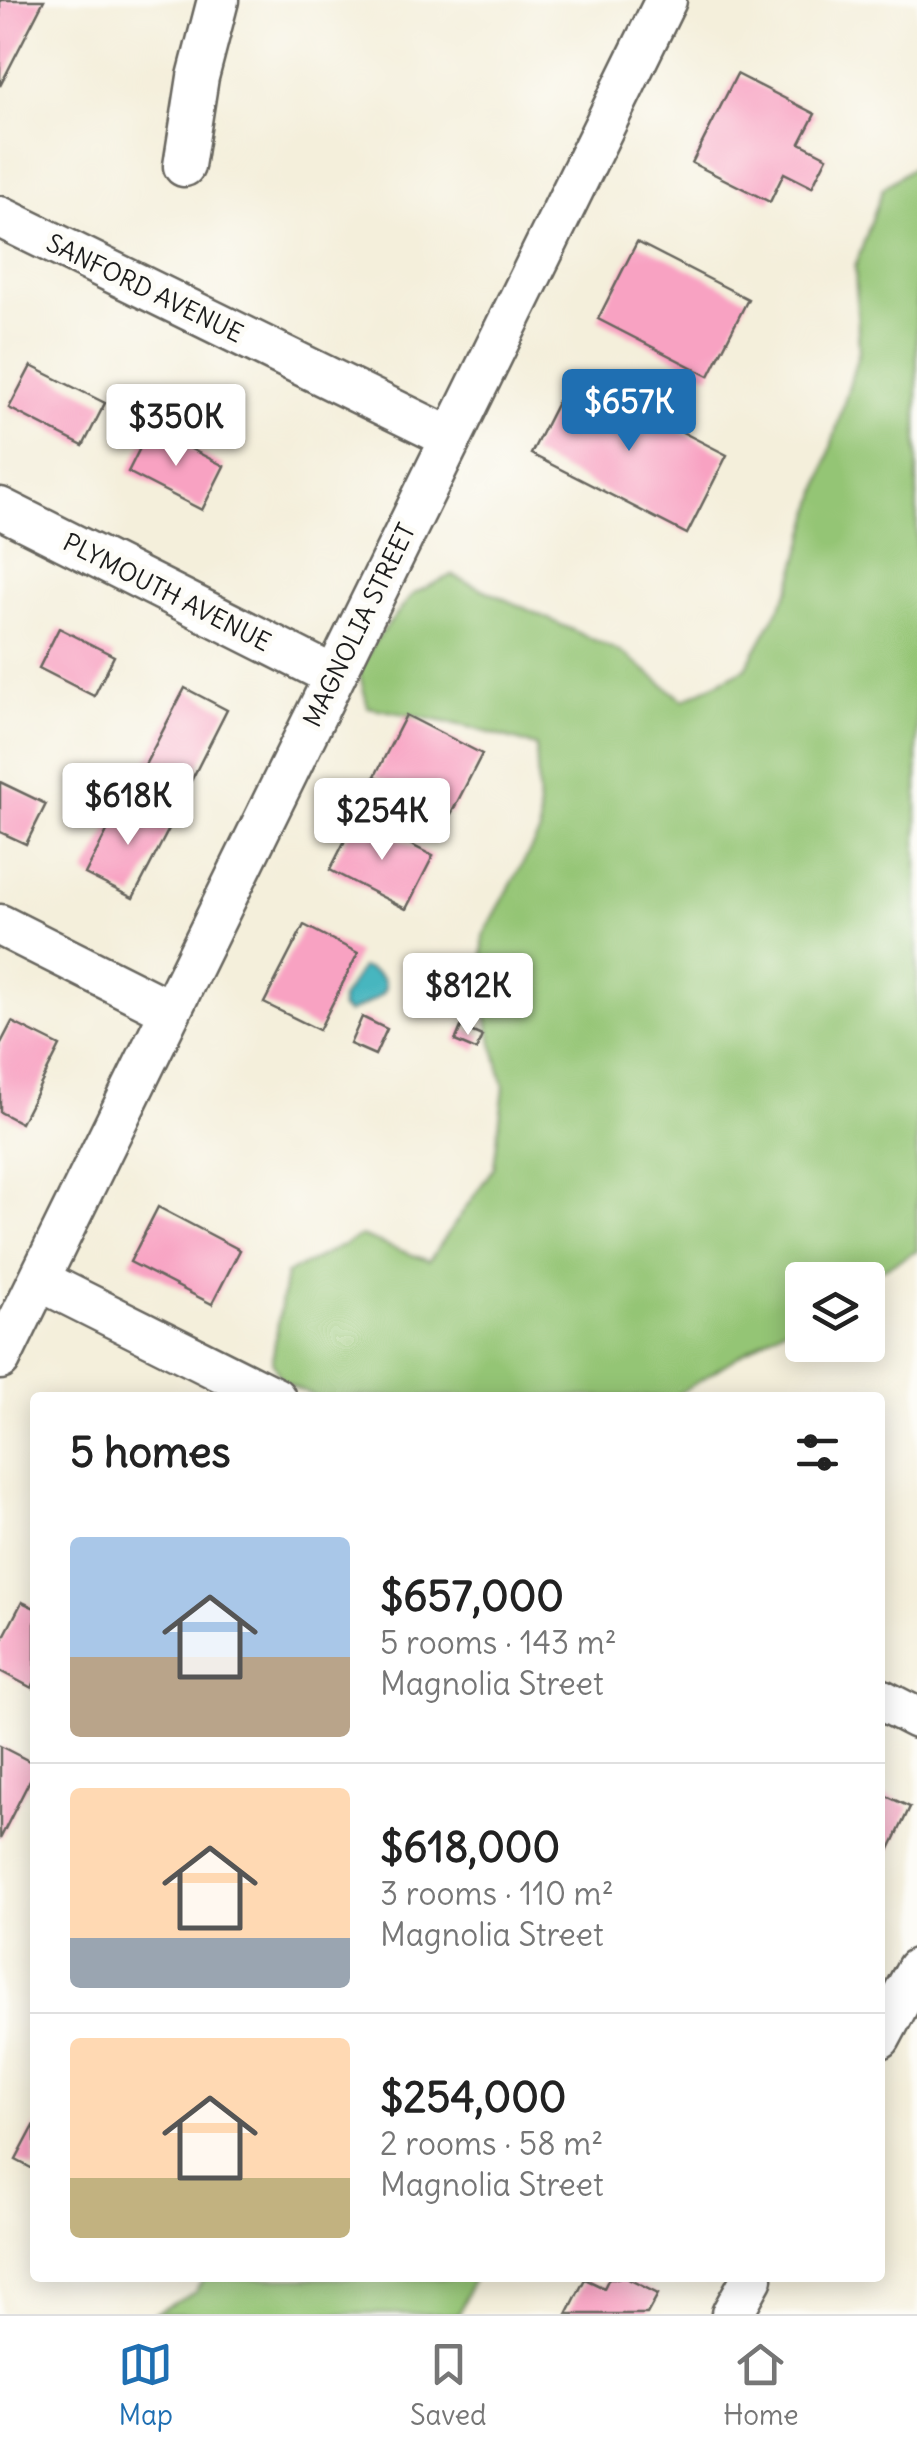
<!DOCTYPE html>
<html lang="en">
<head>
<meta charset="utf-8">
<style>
	:root { --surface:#fff; --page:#f6f6f6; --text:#222; --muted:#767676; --line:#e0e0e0; --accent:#1f6fb2 }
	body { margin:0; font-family:Delius,sans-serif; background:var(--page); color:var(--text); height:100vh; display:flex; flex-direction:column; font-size:38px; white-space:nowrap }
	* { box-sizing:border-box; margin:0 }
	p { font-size:32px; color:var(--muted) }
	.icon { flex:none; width:55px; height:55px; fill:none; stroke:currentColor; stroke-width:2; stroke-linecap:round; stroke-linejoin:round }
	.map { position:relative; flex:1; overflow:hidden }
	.drawer { position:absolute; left:30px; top:1392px; width:855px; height:890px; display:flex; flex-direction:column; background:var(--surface); border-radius:10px; box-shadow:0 5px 25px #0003 }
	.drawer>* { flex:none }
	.fabs { position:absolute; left:785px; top:1262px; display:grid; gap:20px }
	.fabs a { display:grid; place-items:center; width:100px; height:100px; border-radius:10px; background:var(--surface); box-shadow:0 5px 25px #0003; font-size:50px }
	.price { position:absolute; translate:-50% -85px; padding:0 22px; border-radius:10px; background:#fff; color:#222; font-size:32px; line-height:65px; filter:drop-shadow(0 2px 5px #0008) }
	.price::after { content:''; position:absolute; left:50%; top:60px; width:30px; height:22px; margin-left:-15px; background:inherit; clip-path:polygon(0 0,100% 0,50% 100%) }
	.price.selected { background:var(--accent); color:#fff }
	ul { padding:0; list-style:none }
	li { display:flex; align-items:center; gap:30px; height:250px; padding:0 40px }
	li+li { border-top:2px solid var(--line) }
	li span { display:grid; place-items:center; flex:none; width:280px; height:200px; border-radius:10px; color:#555 }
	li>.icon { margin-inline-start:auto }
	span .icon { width:120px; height:120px; fill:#fffc; stroke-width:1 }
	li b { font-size:42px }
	h2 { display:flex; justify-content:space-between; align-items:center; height:120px; padding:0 40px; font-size:42px }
	.tabs { display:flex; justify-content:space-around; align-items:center; height:140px; border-top:2px solid var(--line); background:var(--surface); font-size:28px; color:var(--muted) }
	.tabs a { display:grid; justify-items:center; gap:5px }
	.tabs .selected { color:var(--accent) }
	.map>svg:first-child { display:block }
	.green { fill:#94c575; stroke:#587048; stroke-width:2.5 }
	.water { fill:#47b6bf; stroke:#32696e; stroke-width:2.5 }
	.building { fill:#f8a2c2 }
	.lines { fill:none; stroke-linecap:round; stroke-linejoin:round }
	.minor-casing { stroke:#68665f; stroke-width:45 }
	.minor { stroke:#fff; stroke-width:40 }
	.labels { text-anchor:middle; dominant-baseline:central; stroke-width:10; stroke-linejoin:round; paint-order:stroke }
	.street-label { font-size:25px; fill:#1c1c1c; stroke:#fdfcf7 }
</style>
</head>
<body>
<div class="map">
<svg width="917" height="2314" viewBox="0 0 917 2314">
	<rect width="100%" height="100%" fill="#fdfcf7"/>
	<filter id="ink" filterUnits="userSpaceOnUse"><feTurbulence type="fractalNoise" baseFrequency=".01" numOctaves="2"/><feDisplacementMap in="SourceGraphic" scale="20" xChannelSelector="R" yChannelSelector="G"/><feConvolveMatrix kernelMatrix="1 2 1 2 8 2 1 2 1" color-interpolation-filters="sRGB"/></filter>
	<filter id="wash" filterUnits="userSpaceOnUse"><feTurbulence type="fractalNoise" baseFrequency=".0048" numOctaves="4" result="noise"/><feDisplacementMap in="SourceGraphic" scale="40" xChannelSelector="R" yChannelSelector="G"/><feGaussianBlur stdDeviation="2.25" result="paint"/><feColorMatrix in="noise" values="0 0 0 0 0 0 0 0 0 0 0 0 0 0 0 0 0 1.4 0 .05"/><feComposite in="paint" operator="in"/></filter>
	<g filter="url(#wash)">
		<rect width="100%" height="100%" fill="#f4efdb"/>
		<path class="green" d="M917 164V1251L861 1280H802V1316L673 1397H316L282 1381 272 1361 286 1274 361 1236 429 1261 494 1167 504 1087 483 1003V936L540 832 536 746 465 726 368 707 359 672 374 642 413 594 452 575 625 654 683 700 746 668 790 588 859 351 855 267 883 188Z
			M204 2278H473L459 2314H153L195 2292Z"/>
		<path class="water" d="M361 968C373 968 396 983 379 996 372 1002 356 1009 348 1013L341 1008V999Z"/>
		<g id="blocks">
			<path class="building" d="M0 0H44L0 86Z
				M737 74 815 114 800 143 827 157 812 187 784 173 770 202 692 163Z
				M637 242 748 299 709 376 598 319Z
				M31 366 105 403 83 446 9 408Z
				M571 375 727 455 687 534 531 454Z
				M150 428 224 466 202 510 128 472Z
				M59 628 114 656 94 696 39 668Z
				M185 688 227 710 188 787 145 765Z
				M406 715 482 754 451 814 375 776Z
				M0 782 46 804 26 844 0 832Z
				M124 798 172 823 133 898 85 874Z
				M357 817 433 856 406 909 330 870Z
				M304 925 358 953 319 1030 264 1003Z
				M362 1017 387 1029 375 1055 350 1044Z
				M12 1022 60 1046 21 1123 0 1112V1045Z
				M461 1027 482 1036 476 1050 455 1041Z
				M158 1207 240 1250 212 1304 130 1262Z
				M22 1602 35 1608V1681L32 1688 0 1671V1644Z
				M0 1746 35 1764V1770L0 1839Z
				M880 1793 910 1807 880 1870Z
				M35 2124V2170L16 2160Z
				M609 2278H626L658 2294 647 2314H567L585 2279 604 2288Z"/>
		</g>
	</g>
	<g filter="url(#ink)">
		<use href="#blocks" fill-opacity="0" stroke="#68665f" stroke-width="2.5"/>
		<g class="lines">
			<g class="minor-casing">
				<path id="minor" d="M184 166 198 77 218 0
					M0 217 451 438
					M0 508 334 676
					M0 925 169 1010
					M39 1280 275 1398
					M0 1359 666 0
					M880 1699 917 1718
					M880 2038 917 1969
					M732 2314 752 2278"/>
			</g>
			<use href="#minor" class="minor"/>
		</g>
	</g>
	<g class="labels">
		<g class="street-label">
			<text transform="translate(145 288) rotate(26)">SANFORD AVENUE</text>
			<text transform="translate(167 592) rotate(27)">PLYMOUTH AVENUE</text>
			<text transform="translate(359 625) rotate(-64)">MAGNOLIA STREET</text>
		</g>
	</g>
</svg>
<div class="fabs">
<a><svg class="icon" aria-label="layers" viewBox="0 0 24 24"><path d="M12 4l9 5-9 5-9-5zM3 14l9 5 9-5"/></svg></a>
</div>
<b class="price selected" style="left:629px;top:454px">$657K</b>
<b class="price" style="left:176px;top:469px">$350K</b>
<b class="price" style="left:128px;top:848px">$618K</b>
<b class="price" style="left:382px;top:863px">$254K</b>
<b class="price" style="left:468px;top:1038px">$812K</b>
<section class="drawer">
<h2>5 homes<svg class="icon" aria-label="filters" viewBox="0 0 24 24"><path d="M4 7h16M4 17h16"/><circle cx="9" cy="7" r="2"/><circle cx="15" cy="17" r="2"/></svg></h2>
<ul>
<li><span style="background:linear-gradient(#a9c7e8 60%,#b9a48a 0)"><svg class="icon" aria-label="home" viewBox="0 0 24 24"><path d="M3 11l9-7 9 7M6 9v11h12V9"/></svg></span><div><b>$657,000</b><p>5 rooms · 143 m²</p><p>Magnolia Street</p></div></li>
<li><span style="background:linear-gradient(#ffd9b3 75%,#9aa5b1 0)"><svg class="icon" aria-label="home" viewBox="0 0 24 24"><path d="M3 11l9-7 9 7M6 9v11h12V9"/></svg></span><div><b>$618,000</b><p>3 rooms · 110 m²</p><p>Magnolia Street</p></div></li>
<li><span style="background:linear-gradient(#ffd9b3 70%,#c2b280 0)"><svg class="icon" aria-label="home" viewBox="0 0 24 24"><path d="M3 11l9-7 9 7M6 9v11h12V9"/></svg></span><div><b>$254,000</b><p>2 rooms · 58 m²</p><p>Magnolia Street</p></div></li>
</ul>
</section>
</div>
<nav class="tabs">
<a class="selected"><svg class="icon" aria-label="map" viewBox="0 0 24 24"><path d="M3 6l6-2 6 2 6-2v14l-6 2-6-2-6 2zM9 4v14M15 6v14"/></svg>Map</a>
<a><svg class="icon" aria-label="saved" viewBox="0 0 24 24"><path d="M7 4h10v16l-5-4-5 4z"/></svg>Saved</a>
<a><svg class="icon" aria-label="home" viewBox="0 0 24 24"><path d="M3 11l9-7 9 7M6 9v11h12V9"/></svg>Home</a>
</nav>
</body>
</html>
